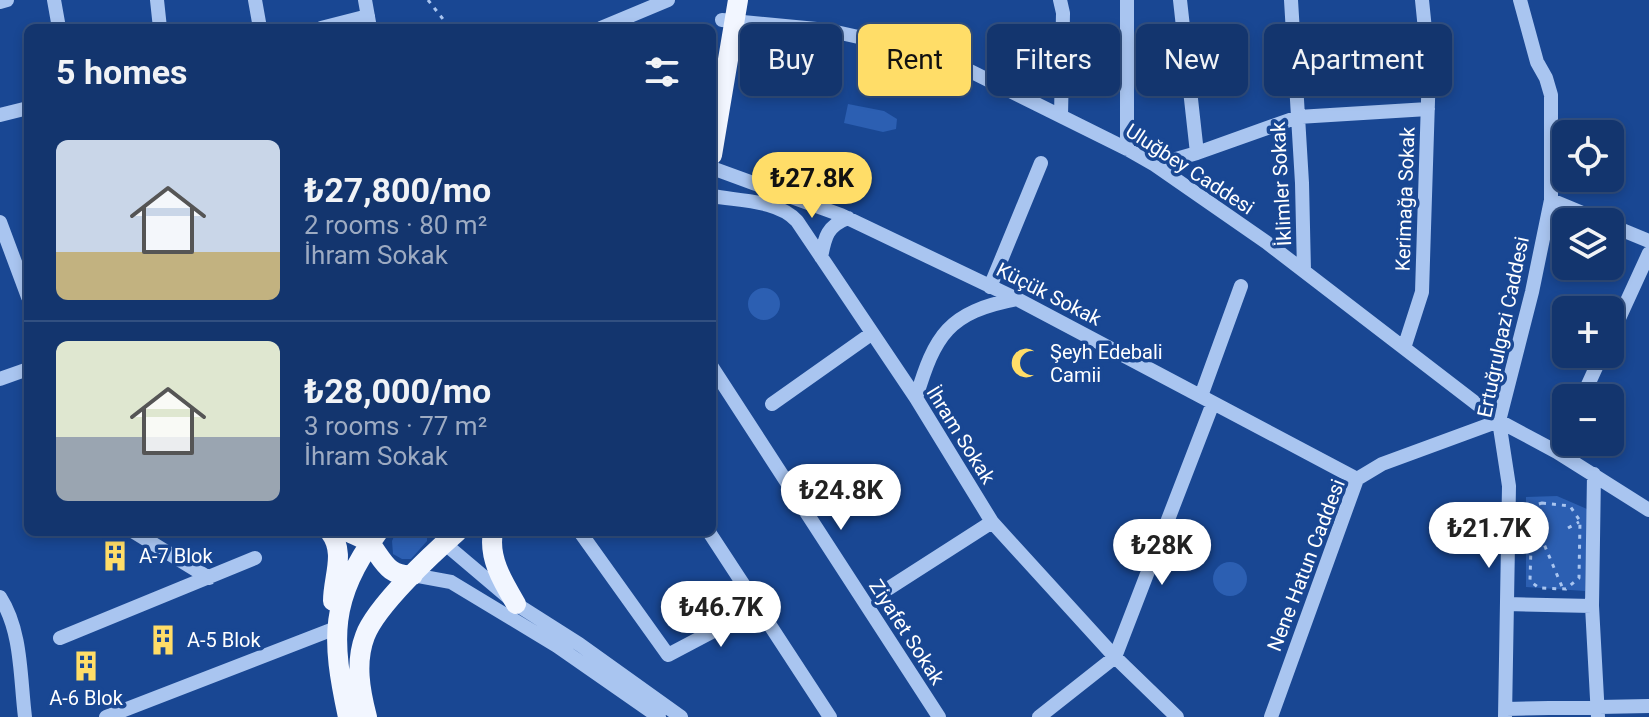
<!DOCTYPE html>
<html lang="en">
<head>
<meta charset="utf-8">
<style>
	:root { --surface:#13356e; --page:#204076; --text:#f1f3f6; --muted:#9dabc2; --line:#325081; --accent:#ffdd68 }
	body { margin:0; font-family:Roboto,sans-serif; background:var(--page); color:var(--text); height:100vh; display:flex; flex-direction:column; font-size:30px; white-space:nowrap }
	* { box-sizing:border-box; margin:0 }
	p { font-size:26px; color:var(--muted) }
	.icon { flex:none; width:44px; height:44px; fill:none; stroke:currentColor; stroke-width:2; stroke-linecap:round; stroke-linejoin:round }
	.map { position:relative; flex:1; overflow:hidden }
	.details { position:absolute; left:24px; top:24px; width:692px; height:512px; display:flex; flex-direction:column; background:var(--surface); border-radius:12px; box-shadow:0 4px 12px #0003,0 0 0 2px var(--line) }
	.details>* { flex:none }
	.guide { position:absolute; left:740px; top:24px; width:760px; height:72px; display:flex; gap:16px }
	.controls { position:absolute; left:1552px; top:120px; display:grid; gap:16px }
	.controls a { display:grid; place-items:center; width:72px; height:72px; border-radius:12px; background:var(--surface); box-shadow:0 4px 12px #0003,0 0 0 2px var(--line); font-size:40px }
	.price { position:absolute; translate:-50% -68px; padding:0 18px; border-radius:28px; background:#fff; color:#222; font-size:26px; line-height:52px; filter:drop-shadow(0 2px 4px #0008) }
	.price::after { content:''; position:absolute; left:50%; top:48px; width:24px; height:18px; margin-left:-12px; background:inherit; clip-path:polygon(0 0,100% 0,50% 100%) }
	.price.selected { background:var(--accent); color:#111 }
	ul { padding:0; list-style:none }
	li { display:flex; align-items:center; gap:24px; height:200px; padding:0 32px }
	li+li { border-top:2px solid var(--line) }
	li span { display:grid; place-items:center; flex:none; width:224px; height:160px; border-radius:12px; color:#555 }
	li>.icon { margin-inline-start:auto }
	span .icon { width:96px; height:96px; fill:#fffc; stroke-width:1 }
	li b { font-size:34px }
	h2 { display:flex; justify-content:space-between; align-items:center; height:96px; padding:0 32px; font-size:34px }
	.tag { padding:0 28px; border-radius:12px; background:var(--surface); box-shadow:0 4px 12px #0003,0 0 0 2px var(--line); font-size:28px; line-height:72px }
	.tag.selected { background:var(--accent); color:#111 }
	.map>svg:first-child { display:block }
	.green { fill:#2c5fb2 }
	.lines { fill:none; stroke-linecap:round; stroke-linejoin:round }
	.path { stroke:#a9c5f0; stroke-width:3; stroke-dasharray:4 6; stroke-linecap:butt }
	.minor { stroke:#a9c5f0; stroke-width:14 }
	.major { stroke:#f2f6ff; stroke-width:20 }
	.labels { text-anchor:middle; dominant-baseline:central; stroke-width:7; stroke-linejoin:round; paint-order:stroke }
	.street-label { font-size:20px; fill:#fff; stroke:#194793 }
	.poi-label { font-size:20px; fill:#fff; stroke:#194793; text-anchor:start }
</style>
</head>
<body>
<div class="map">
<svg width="1649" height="717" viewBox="0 0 1649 717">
	<rect width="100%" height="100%" fill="#194793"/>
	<path class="green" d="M848 104 884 111 897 119 896 129 883 132 844 123Z
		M748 304a16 16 0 1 1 32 0a16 16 0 1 1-32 0Z
		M1557 496 1587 509 1585 591 1526 587V497Z
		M396 532H427V541L411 559H402L393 554 392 541Z
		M1213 579a17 17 0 1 1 34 0a17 17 0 1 1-34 0Z"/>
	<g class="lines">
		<path class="path" d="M428 0 450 28
			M1542 503 1570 506 1580 521 1579 578 1566 589 1539 588 1530 581 1532 510 1533 506Z
			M1533 518 1563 589
			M1568 528 1579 522"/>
		<path class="minor" d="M54 0 59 28
			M157 0 160 28
			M255 0 260 28
			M365 0 370 28
			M1060 0 1063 13 1061 116
			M1180 0 1197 153
			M1291 0 1302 183 1304 271
			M0 2 7 0
			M722 20 827 30 899 46 968 70 1127 149 1155 165 1266 242 1499 421 1557 452 1649 510
			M321 28 368 16
			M601 28 668 0
			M0 115 28 108
			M1127 149V0
			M1155 165 1197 153 1298 117 1428 109
			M712 168 841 215 1017 299 1357 479
			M712 196C739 201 778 200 797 221L916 398 992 522 1115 657 1177 717
			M1551 200 1604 222
			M0 222 28 297
			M1610 225 1649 241
			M821 257C825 237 827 226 848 218
			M990 287 1041 163
			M1610 338 1649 253
			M1404 348 1422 292 1429 69 1422 0
			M712 367 939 717
			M0 379 28 369
			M1201 396 1241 286
			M916 398C935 335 948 312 1017 299
			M1582 398 1602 354
			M772 404 871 334
			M1557 452 1566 433
			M1594 474 1592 606 1598 717
			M134 532 209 578
			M580 532 668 655 757 608
			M709 532 830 717
			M444 543 516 604 579 644 681 717
			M413 575 451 582 557 646 659 717
			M886 590 992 522
			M0 597C22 631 20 677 25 717
			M1507 604 1592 606
			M60 638 255 558
			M1506 709 1649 706
			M106 717 336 628
			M1039 717 1115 657 1213 403
			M1271 717 1357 479 1382 464 1499 421
			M1505 717 1509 486 1499 421 1532 292 1551 200V95L1546 78 1537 62 1520 0"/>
		<path class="major" d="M712 155 738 0
			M330 532C346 553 333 577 333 601
			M349 532C356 536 367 539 372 546 384 562 389 577 413 575
			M493 532C488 558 503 582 516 604
			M348 717C331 638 329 600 378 532
			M367 717C360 691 355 662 365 636 376 606 432 554 457 532"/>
	</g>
	<defs>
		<g id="mosque-bare" transform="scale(2.4)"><path d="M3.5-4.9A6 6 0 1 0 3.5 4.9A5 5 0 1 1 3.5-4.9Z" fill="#ffdd68" stroke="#194793" stroke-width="2.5" paint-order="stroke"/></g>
		<g id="building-bare" transform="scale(2.4)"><path d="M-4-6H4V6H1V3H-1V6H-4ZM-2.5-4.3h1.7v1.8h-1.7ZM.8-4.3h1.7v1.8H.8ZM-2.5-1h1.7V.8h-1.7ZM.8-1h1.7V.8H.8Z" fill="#ffdd68" stroke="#194793" stroke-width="2.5" paint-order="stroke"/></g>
	</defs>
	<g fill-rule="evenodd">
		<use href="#mosque-bare" x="1026" y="363"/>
		<use href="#building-bare" x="115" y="556"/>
		<use href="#building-bare" x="163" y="640"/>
		<use href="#building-bare" x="86" y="666"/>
	</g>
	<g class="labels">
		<g class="street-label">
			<text transform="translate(1190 169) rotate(33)">Uluğbey Caddesi</text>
			<text transform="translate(1281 184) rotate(-93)">İklimler Sokak</text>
			<text transform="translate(1405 199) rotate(-88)">Kerimağa Sokak</text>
			<text transform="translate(1049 294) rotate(27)">Küçük Sokak</text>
			<text transform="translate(1503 327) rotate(-78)">Ertuğrulgazi Caddesi</text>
			<text transform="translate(961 435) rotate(58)">İhram Sokak</text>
			<text transform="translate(1306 565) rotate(-69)">Nene Hatun Caddesi</text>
			<text transform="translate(907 632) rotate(57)">Ziyafet Sokak</text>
		</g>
		<g class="poi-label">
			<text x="1050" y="352">Şeyh Edebali<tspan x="1050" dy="23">Camii</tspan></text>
			<text x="139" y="556">A-7 Blok</text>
			<text x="187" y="640">A-5 Blok</text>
			<text x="86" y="698" text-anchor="middle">A-6 Blok</text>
		</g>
	</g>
</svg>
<div class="controls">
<a><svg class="icon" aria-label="locate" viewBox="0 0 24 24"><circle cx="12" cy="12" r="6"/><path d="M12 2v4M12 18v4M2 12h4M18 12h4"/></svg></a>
<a><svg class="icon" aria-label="layers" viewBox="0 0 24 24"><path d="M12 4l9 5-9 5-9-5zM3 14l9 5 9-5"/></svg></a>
<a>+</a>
<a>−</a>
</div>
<b class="price selected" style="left:812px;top:220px">₺27.8K</b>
<b class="price" style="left:841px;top:532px">₺24.8K</b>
<b class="price" style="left:1489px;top:570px">₺21.7K</b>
<b class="price" style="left:1162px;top:587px">₺28K</b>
<b class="price" style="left:721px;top:649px">₺46.7K</b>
<div class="guide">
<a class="tag">Buy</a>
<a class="tag selected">Rent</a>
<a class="tag">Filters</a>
<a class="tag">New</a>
<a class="tag">Apartment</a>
</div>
<section class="details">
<h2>5 homes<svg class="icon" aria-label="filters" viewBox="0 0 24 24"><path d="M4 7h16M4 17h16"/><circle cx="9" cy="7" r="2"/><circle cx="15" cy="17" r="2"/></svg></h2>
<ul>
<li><span style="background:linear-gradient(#c9d6e8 70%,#c2b280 0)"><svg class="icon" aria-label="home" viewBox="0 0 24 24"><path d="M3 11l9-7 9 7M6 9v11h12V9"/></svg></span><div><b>₺27,800/mo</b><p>2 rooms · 80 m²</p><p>İhram Sokak</p></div></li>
<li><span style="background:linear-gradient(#dfe7d0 60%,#9aa5b1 0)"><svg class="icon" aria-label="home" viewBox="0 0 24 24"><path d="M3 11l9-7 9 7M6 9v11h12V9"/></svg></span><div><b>₺28,000/mo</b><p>3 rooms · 77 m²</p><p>İhram Sokak</p></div></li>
</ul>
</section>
</div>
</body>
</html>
